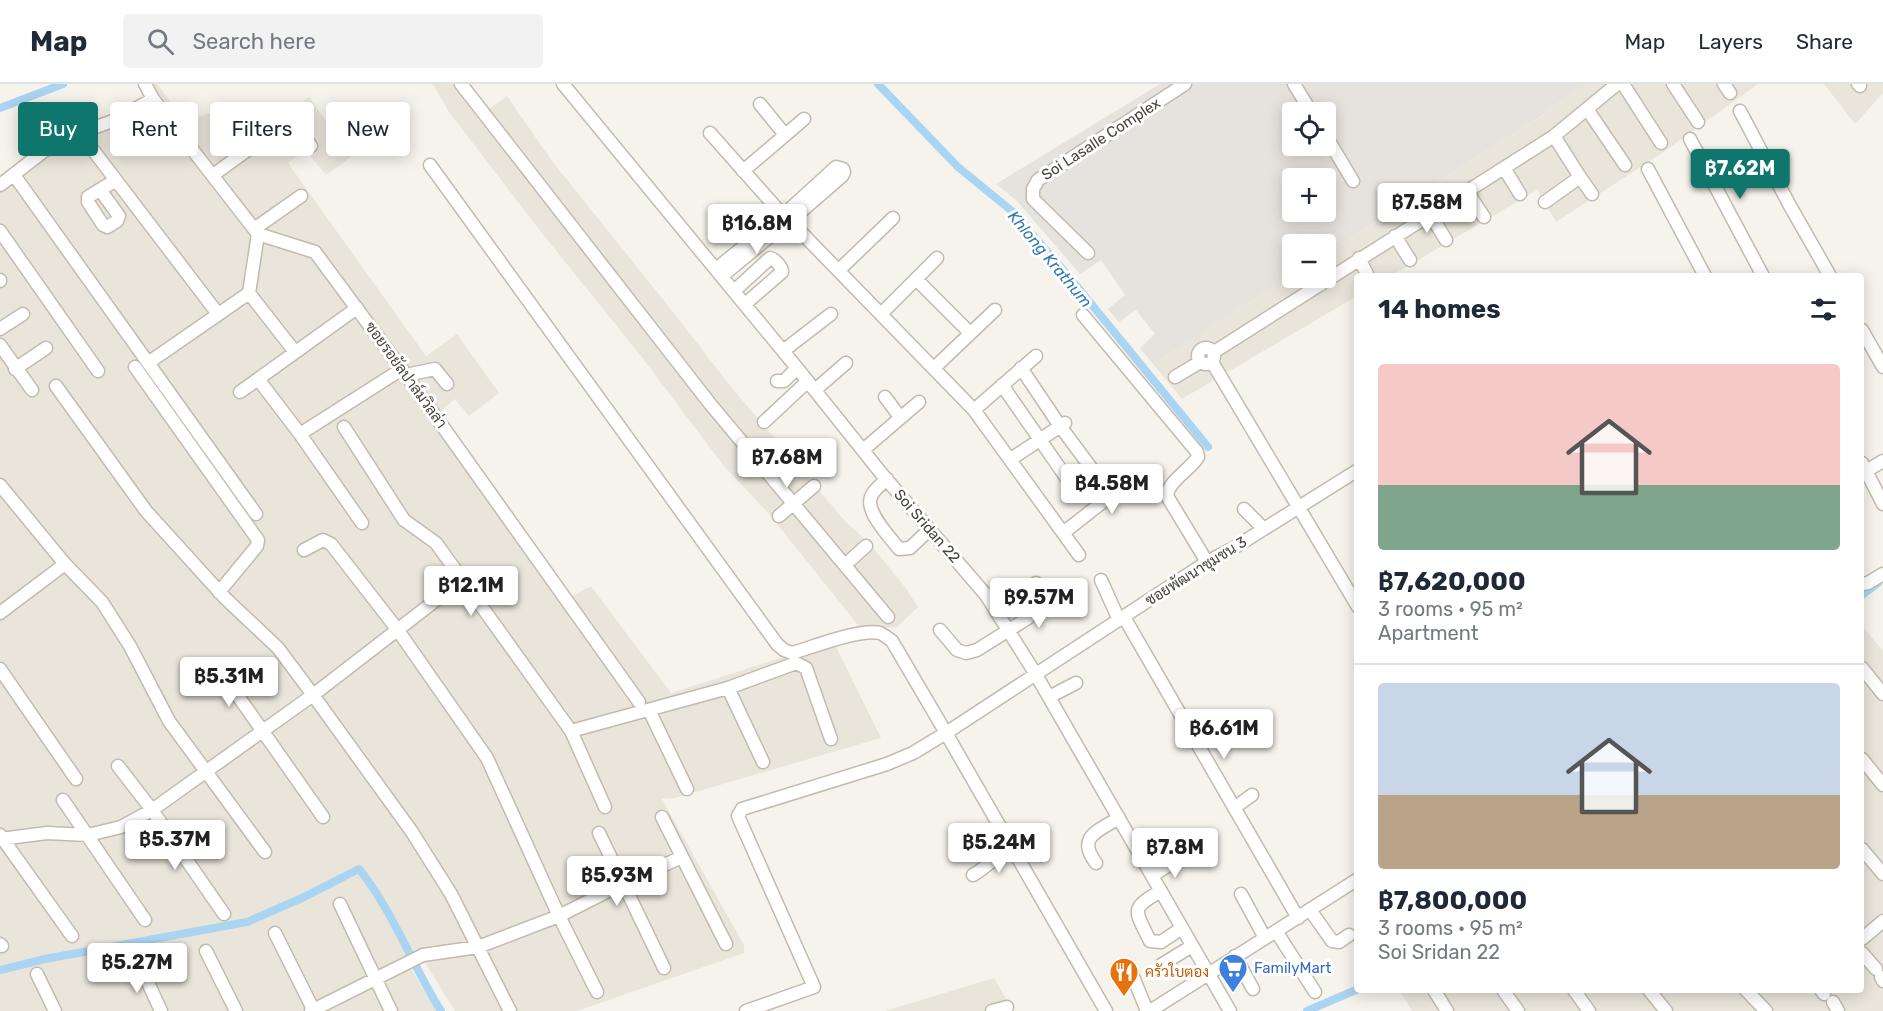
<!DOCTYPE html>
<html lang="en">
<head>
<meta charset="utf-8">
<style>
	:root { --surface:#fff; --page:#f2f2f3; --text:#1f2937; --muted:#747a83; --line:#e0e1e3; --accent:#0f766e }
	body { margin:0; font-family:Rubik,Sarabun,sans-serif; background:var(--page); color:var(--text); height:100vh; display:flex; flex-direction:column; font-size:22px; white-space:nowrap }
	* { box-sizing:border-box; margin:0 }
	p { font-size:20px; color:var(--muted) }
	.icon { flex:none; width:33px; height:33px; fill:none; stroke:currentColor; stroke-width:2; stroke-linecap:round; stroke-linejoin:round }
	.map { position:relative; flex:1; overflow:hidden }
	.drawer { position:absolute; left:1354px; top:189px; width:510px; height:720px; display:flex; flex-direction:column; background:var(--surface); border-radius:6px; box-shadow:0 3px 15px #0003 }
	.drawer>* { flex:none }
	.hud { position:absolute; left:18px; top:18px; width:570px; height:54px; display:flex; gap:12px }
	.fabs { position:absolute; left:1282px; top:18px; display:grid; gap:12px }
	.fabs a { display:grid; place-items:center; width:54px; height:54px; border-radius:6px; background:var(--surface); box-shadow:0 3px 15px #0003; font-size:30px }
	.price { position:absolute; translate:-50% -51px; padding:0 14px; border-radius:6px; background:#fff; color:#222; font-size:20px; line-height:39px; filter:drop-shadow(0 2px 3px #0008) }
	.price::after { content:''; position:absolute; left:50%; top:36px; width:18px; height:14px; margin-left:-9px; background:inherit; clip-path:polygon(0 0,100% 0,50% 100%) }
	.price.current { background:var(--accent); color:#fff }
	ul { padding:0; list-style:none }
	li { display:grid; align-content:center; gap:12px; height:318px; padding:0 24px }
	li+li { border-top:2px solid var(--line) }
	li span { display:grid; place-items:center; height:186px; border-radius:6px; color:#555 }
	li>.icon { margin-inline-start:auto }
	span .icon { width:108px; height:108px; fill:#fffc; stroke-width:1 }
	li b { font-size:26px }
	h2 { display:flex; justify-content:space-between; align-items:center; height:72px; padding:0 24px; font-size:26px }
	.tag { padding:0 21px; border-radius:6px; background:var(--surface); box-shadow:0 3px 15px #0003; font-size:21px; line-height:54px }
	.tag.current { background:var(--accent); color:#fff }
	header { display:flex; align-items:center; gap:36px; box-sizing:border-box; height:84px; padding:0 30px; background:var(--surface); border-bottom:2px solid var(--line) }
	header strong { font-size:28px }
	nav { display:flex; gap:33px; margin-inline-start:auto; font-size:21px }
	.search { width:420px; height:54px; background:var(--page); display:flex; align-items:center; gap:15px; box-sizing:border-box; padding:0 21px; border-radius:6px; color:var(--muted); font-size:22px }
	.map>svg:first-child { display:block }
	.residential { fill:#eae5da }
	.industrial { fill:#e6e2dd; fill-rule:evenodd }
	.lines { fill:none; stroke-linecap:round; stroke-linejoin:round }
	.canal { stroke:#a9d4f2; stroke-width:8 }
	.minor-casing { stroke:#c2bbae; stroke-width:15 }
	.minor { stroke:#fff; stroke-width:12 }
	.labels { text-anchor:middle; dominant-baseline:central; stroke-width:6; stroke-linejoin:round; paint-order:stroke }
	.street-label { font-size:15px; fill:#4b4439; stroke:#fff }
	.shop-label { font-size:15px; fill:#366cbe; stroke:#fff; text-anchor:start }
	.food-label { font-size:15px; fill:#c56008; stroke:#fff; text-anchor:start }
	.water-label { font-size:16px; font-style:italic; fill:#2e7ab2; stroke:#fff }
</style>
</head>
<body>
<header>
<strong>Map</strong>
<div class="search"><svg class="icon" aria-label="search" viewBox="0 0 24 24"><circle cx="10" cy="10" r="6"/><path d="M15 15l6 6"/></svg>Search here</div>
<nav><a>Map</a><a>Layers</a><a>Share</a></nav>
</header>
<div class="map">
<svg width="1883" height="927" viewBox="0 0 1883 927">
	<rect width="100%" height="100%" fill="#f6f3ec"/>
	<path class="residential" d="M140 0H158L184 38 240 18 264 46 309 13 351 73 326 91 305 66 288 79 426 272 457 250 499 309 469 332 455 315 439 328 572 512 591 502 671 609 833 557 881 654 675 714 662 715 744 861V869L577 927H455L424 877 411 885 437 927H0V96L44 64 147 14Z
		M433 0H469L486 27 507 12 552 77 669 223 732 304 845 437 869 459 905 503 918 523 897 543 862 546 769 430 723 381 641 272 541 148 449 28Z
		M1582 0H1758L1662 69 1556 138 1537 106 1391 192H1358L1357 212 1182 315 1153 280 1293 190V194H1326V169L1545 30Z
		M1824 0H1883V9L1855 40Z
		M1862 542 1883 567V927H1412L1399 906H1862Z
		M994 894 1013 927H885Z"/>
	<path class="industrial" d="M1160 0H1582L1546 29 1326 169V160H1293V190L1153 280 1140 264 1155 250 1136 226 1119 238 1108 225 1125 211 1101 176 1080 190 1016 116 996 100ZM1293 28H1326V62H1293ZM1293 94H1326V128H1293Z"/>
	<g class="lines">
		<path class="canal" d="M878 0 958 83 1013 128 1070 194 1208 363
			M0 24 63 0
			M1862 511 1878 499
			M0 886 45 875 247 838 302 814 359 785C393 827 412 881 441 927
			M1307 927 1358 905"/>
		<g class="minor-casing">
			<path id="minor" d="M145 0 153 15 258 150 315 168 406 291 639 618
				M461 0 711 321 888 533
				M563 0 797 284 881 389 986 511 1035 589 1230 927
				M1294 0 1311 28
				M1623 0 1661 59
				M1673 0 1698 38
				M1724 0 1730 9
				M1858 0 1860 2
				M760 20 785 51
				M1587 25 1625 81
				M1740 27 1789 120 1830 192
				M80 49 218 230
				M710 49 780 128
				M1326 52 1353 97
				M1690 55 1763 192
				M430 81 777 560 784 566 792 569C813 563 861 544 880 549 884 551 888 554 892 557L946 649 1207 478 1232 465 1358 386
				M1504 84 1520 110
				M1648 85 1705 192
				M743 87 804 35
				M14 91 256 430
				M213 91 289 36 294 37 311 62
				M1580 93 1592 110
				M1714 96 1761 67
				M0 101 44 67 80 49 115 36 153 15
				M101 107 119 132 117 137 107 143 103 141 88 118V113L116 96
				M1467 107 1484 133
				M1545 118 1580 93 1554 52
				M791 124 836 83 843 85 844 88 842 92 797 131
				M1430 130 1446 156
				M792 139 974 326 1079 471
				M254 145 301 112
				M0 147 98 287
				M1395 152 1410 176
				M1088 169 1033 115V105L1038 96 1185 0
				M1359 174 1368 192
				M716 185 779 134
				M839 186 893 134
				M722 192 785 140
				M916 195 970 249
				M0 197V196
				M734 207 770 174C775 175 782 183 782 188L745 220
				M249 209 295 268
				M881 230 937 174
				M1083 231 1197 368 1198 373C1190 386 1168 397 1167 412L1207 478
				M0 245 23 230
				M1862 246 1883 283
				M0 261 32 306
				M1198 272a8 8 0 1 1 16 0a8 8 0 1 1-16 0Z
				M783 267 831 230
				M1214 268 1554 52 1617 0
				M1212 278 1358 523
				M148 279 249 209 258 150
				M135 283 258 456 257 462 219 508
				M934 284 995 226
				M1021 284 1060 342 1112 412
				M15 285 46 264
				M406 291 435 285 447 300
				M1175 293 1200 278
				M258 295 300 350 362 439
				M777 297H784L797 284
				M1002 301 1070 399
				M56 302 146 427 225 514 278 564 313 611 412 748 451 810 510 927
				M815 306 846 279
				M240 308 357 224
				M885 313 900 333
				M974 326 1036 272
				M764 338 808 297
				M344 343 404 436 436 459 571 647 605 723
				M300 350 402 285
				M863 366 919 318
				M1011 375 1065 339
				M1862 379 1883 420
				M1866 387 1883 377
				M887 395C882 400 873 406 871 413 865 428 890 453 899 465L910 464 930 445
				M0 401 65 480 102 518 130 562 169 637 265 768
				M1244 425 1264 445
				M779 432 814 402
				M1063 449 1141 388
				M304 466 323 456 331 460 397 545 487 674 559 832 597 908
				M845 481 866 462
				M1101 496 1119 536
				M1036 499 1055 519
				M1862 500 1868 499 1883 490
				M0 529 65 480
				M1124 533 1298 834
				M940 546 957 566 966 569 977 566 1028 534 1037 520 1048 513
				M1862 584 1883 610
				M0 585 76 695
				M219 585 323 733
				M728 604 763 678
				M1049 613 1076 599
				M649 626 687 705
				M571 647 728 604 796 579 806 584 831 655
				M1862 675 1883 701
				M118 682 152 726 224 830
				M63 716 145 836
				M1234 724 1252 711
				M662 733 726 860
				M599 749 664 884
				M0 751 72 852
				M0 755 47 749 88 751 121 743 152 726 313 611 462 496
				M1862 765 1883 790
				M1096 779C1076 753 1098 747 1119 734
				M973 791C987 783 997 771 1012 763
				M1152 792 1181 773
				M1161 807C1129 825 1135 826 1150 857L1161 858 1182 844
				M1241 810 1265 854
				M340 820 391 927
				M1310 826 1332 857 1339 858 1349 851
				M1276 847 1315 908
				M275 849 314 927
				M1862 855 1883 837
				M0 860 2 862
				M206 867 236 927
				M1862 869 1876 885
				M1235 872 1253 905
				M140 881 161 927
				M1161 881 1192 862
				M37 890 55 927
				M1881 893 1883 897
				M1134 895 1147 927
				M1434 906 1447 927
				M1503 906 1518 927
				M1574 906 1589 927
				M1649 906 1666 927
				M1746 906 1766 927
				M1821 906 1824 910
				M1833 918 1838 927
				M311 927 423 871 478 863 559 832 622 800 682 773
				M746 927 814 903 738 732 742 725 887 680 913 669 946 649 1106 927
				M992 927 1007 923
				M1150 927 1358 795"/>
		</g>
		<use href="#minor" class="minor"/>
	</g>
	<defs>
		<g id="supermarket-pin" transform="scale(1.5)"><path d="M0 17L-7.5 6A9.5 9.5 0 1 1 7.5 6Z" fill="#3f7fe0" stroke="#fff"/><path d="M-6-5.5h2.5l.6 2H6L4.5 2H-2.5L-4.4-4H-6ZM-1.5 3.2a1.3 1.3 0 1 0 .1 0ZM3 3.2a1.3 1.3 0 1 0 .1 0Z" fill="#fff"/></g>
		<g id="restaurant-pin" transform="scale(1.5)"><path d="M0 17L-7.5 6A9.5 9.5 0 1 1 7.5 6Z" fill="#e8710a" stroke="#fff"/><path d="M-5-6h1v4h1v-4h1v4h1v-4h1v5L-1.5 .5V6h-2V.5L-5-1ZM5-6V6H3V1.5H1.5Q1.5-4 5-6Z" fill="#fff"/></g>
	</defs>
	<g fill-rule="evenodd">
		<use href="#supermarket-pin" x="1233" y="884"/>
		<use href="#restaurant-pin" x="1124" y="888"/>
	</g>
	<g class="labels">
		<g class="street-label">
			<text transform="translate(1101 55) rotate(-33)">Soi Lasalle Complex</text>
			<text transform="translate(406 291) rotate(54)">ซอยรอยัลปาล์มวิลล่า</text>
			<text transform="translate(927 442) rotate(49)">Soi Sridan 22</text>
			<text transform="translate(1196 487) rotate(-32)">ซอยพัฒนาชุมชน 3</text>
		</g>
		<g class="shop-label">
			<text x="1254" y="884">FamilyMart</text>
		</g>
		<g class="food-label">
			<text x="1145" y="888">ครัวใบตอง</text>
		</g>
		<g class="water-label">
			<text transform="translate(1050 175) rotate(50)">Khlong Krathum</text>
		</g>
	</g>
</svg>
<div class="fabs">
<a><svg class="icon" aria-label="locate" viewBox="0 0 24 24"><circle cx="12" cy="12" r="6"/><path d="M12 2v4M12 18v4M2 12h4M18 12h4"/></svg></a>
<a>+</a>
<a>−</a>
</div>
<b class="price current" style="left:1740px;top:116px">฿7.62M</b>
<b class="price" style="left:1427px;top:150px">฿7.58M</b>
<b class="price" style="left:757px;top:171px">฿16.8M</b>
<b class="price" style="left:787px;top:405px">฿7.68M</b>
<b class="price" style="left:1112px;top:431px">฿4.58M</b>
<b class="price" style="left:471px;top:533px">฿12.1M</b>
<b class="price" style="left:1039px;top:545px">฿9.57M</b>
<b class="price" style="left:229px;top:624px">฿5.31M</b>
<b class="price" style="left:1224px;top:676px">฿6.61M</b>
<b class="price" style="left:175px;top:787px">฿5.37M</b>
<b class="price" style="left:999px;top:790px">฿5.24M</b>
<b class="price" style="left:1175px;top:795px">฿7.8M</b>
<b class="price" style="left:617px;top:823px">฿5.93M</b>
<b class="price" style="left:137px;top:910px">฿5.27M</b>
<div class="hud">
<a class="tag current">Buy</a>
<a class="tag">Rent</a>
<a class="tag">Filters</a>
<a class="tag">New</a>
</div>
<section class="drawer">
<h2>14 homes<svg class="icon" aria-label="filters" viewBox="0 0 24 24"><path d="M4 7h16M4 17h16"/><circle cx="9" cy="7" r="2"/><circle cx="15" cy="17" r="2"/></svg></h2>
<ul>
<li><span style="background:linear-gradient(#f6c9c9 65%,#7fa58c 0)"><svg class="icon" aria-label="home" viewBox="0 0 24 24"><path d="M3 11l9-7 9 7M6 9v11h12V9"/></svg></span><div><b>฿7,620,000</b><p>3 rooms · 95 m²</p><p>Apartment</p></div></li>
<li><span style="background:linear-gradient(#c9d6e8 60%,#b9a48a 0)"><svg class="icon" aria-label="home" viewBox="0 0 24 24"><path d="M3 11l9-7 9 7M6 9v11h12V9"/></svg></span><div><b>฿7,800,000</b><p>3 rooms · 95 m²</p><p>Soi Sridan 22</p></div></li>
</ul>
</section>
</div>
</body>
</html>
